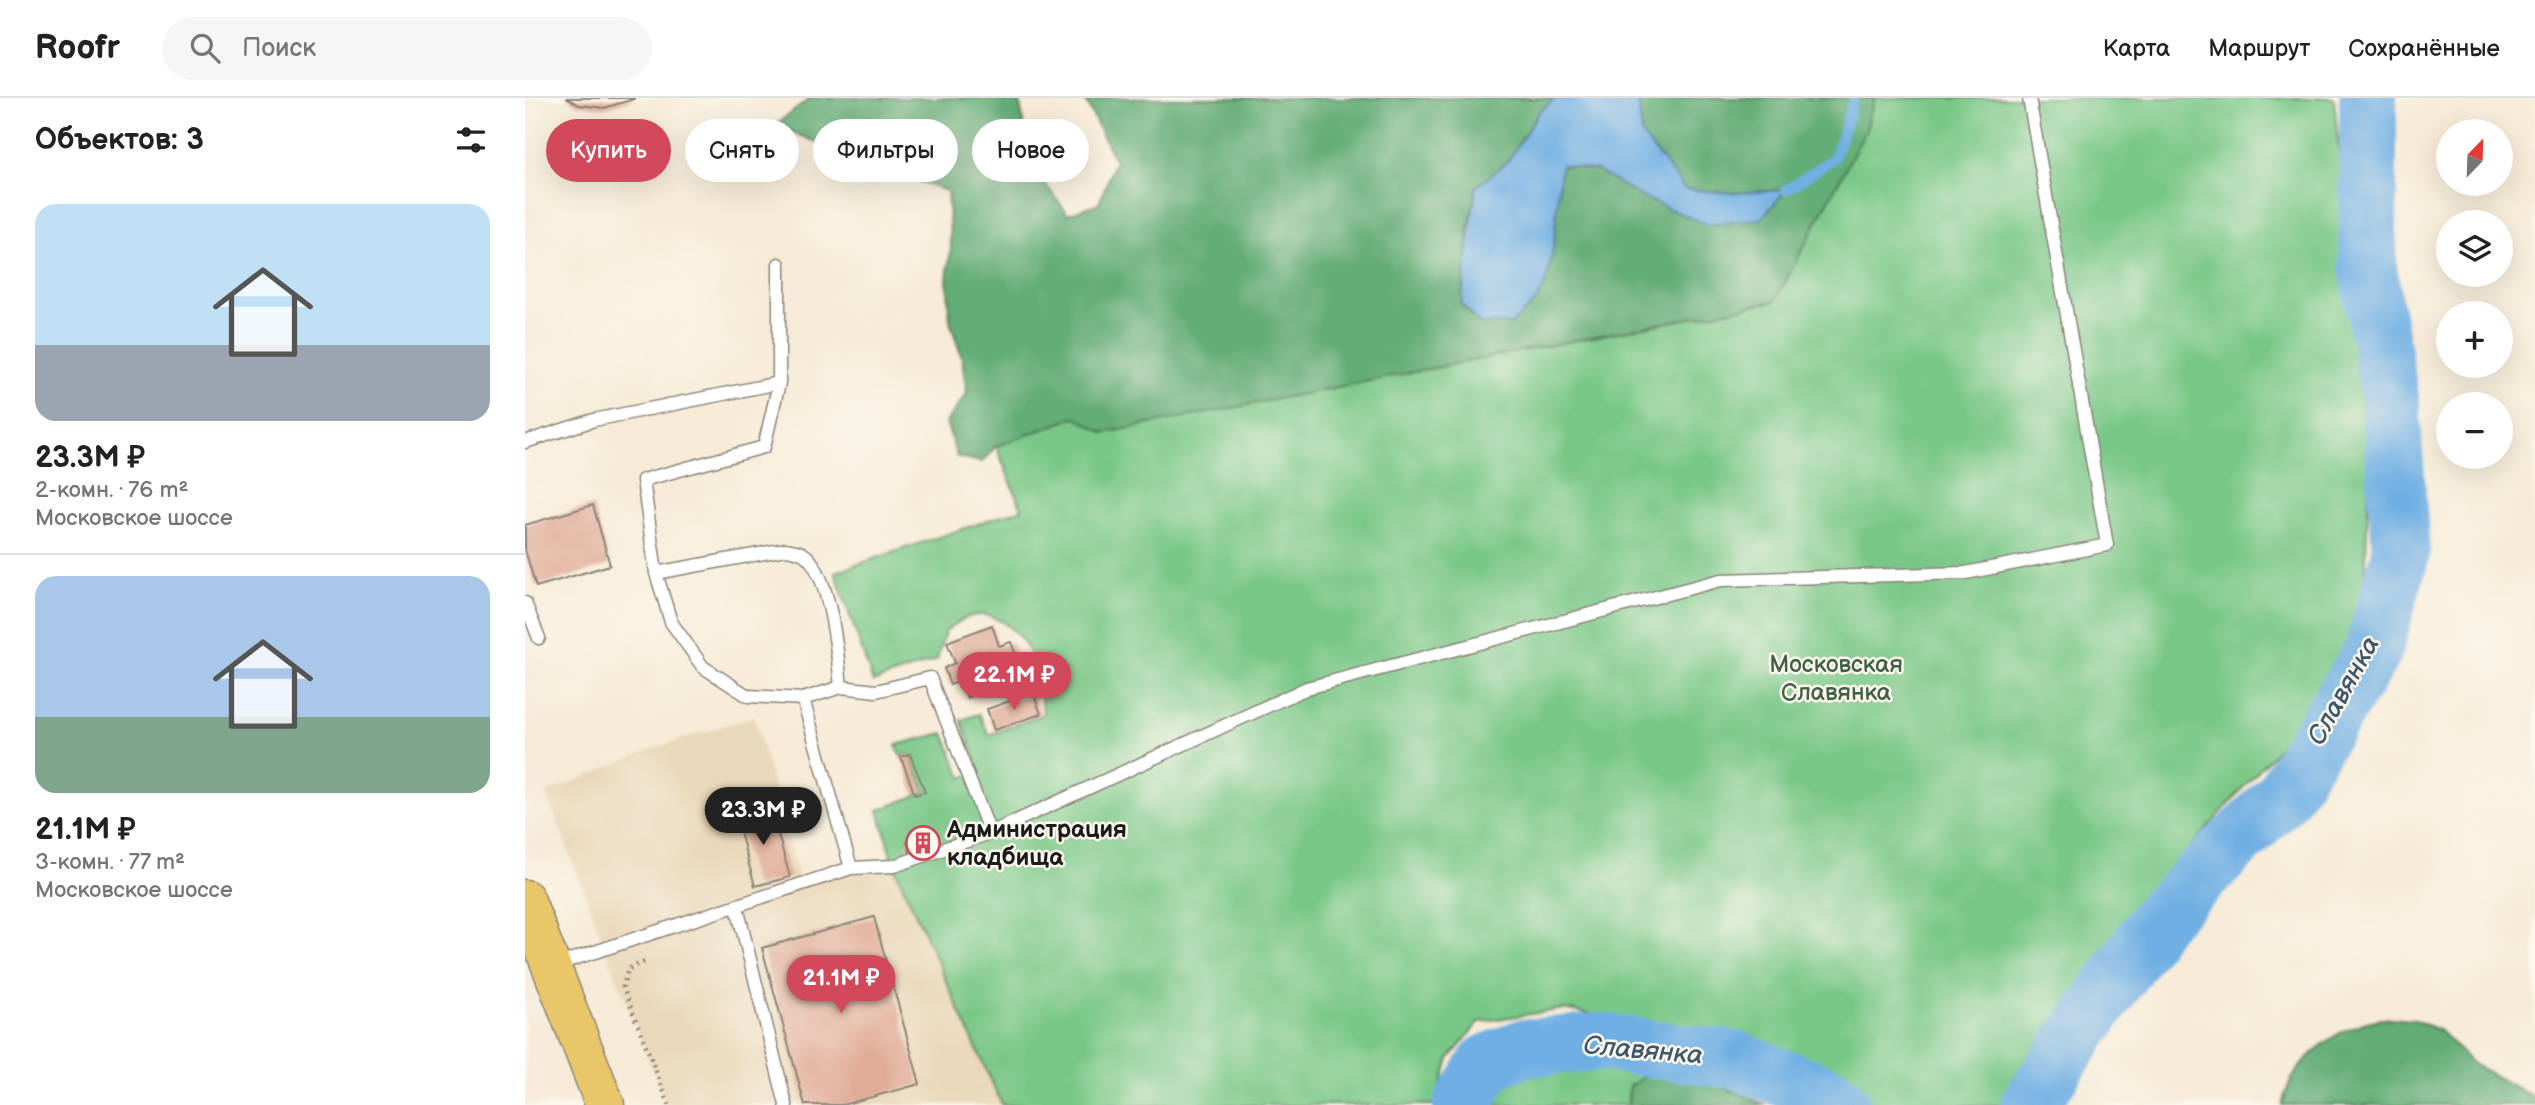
<!DOCTYPE html>
<html lang="ru">
<head>
<meta charset="utf-8">
<style>
	:root { --surface:#fff; --page:#f6f6f6; --text:#222; --muted:#767676; --line:#e0e0e0; --accent:#d1495b }
	body { margin:0; font-family:"Balsamiq Sans",sans-serif; background:var(--page); color:var(--text); height:100vh; display:flex; flex-direction:column; font-size:26px; white-space:nowrap }
	* { box-sizing:border-box; margin:0 }
	p { font-size:23px; color:var(--muted) }
	.icon { flex:none; width:38px; height:38px; fill:none; stroke:currentColor; stroke-width:2; stroke-linecap:round; stroke-linejoin:round }
	.map { position:relative; flex:1; overflow:hidden }
	.panel { display:flex; flex-direction:column; background:var(--surface); width:525px }
	.panel>* { flex:none }
	.top-card { position:absolute; left:21px; top:21px; width:665px; height:63px; display:flex; gap:14px }
	.needle { width:46px; rotate:23deg }
	.tools { position:absolute; left:1911px; top:21px; display:grid; gap:14px }
	.tools a { display:grid; place-items:center; width:77px; height:77px; border-radius:50%; background:var(--surface); box-shadow:0 7px 28px #0002; font-size:35px }
	.price { position:absolute; translate:-50% -60px; padding:0 16px; border-radius:24px; background:var(--accent); color:#fff; font-size:23px; line-height:46px; filter:drop-shadow(0 2px 4px #0008) }
	.price::after { content:''; position:absolute; left:50%; top:42px; width:21px; height:16px; margin-left:-10px; background:inherit; clip-path:polygon(0 0,100% 0,50% 100%) }
	.price.active { background:#222; color:#fff }
	ul { padding:0; list-style:none }
	li { display:grid; align-content:center; gap:14px; height:371px; padding:0 35px }
	li+li { border-top:2px solid var(--line) }
	li span { display:grid; place-items:center; height:217px; border-radius:21px; color:#555 }
	li>.icon { margin-inline-start:auto }
	span .icon { width:126px; height:126px; fill:#fffc; stroke-width:1 }
	li b { font-size:30px }
	h2 { display:flex; justify-content:space-between; align-items:center; height:84px; padding:0 35px; font-size:30px }
	.tag { padding:0 24px; border-radius:32px; background:var(--surface); box-shadow:0 7px 28px #0002; font-size:24px; line-height:63px }
	.tag.active { background:var(--accent); color:#fff }
	header { display:flex; align-items:center; gap:42px; box-sizing:border-box; height:98px; padding:0 35px; background:var(--surface); border-bottom:2px solid var(--line) }
	header strong { font-size:33px }
	nav { display:flex; gap:38px; margin-inline-start:auto; font-size:24px }
	.search { width:490px; height:63px; background:var(--page); display:flex; align-items:center; gap:18px; box-sizing:border-box; padding:0 24px; border-radius:38px; color:var(--muted); font-size:26px }
	main { display:flex; flex:1; min-height:0 }
	.map>svg:first-child { display:block }
	.built { fill:#ead8ba }
	.green { fill:#79c787; stroke:#4a7252; stroke-width:2 }
	.forest { fill:#62ac74; stroke:#3f6448; stroke-width:2 }
	.water { fill:#70afe3; stroke:#466680; stroke-width:2 }
	.lines { fill:none; stroke-linecap:round; stroke-linejoin:round }
	.stream { stroke:#70afe3; stroke-width:10 }
	.river { stroke:#70afe3; stroke-width:58 }
	.building { fill:#e0ac97 }
	.service-casing { stroke:#8a847a; stroke-width:15 }
	.trunk-casing { stroke:#8a847a; stroke-width:41 }
	.path { stroke:#8a847a; stroke-width:4.5; stroke-dasharray:2 5; stroke-linecap:butt }
	.service { stroke:#fff; stroke-width:12 }
	.trunk { stroke:#e9c769; stroke-width:38 }
	.labels { text-anchor:middle; dominant-baseline:central; stroke-width:5; stroke-linejoin:round; paint-order:stroke }
	.park-label { font-size:24px; fill:#416047; stroke:#fbf7ec }
	.poi-label { font-size:24px; font-weight:bold; fill:#1c1c1c; stroke:#fbf7ec; text-anchor:start }
	.water-label { font-size:26px; font-style:italic; fill:#3e576c; stroke:#fbf7ec }
</style>
</head>
<body>
<header>
<strong>Roofr</strong>
<div class="search"><svg class="icon" aria-label="search" viewBox="0 0 24 24"><circle cx="10" cy="10" r="6"/><path d="M15 15l6 6"/></svg>Поиск</div>
<nav><a>Карта</a><a>Маршрут</a><a>Сохранённые</a></nav>
</header>
<main>
<section class="panel">
<h2>Объектов: 3<svg class="icon" aria-label="filters" viewBox="0 0 24 24"><path d="M4 7h16M4 17h16"/><circle cx="9" cy="7" r="2"/><circle cx="15" cy="17" r="2"/></svg></h2>
<ul>
<li><span style="background:linear-gradient(#bfe0f5 65%,#9aa5b1 0)"><svg class="icon" aria-label="home" viewBox="0 0 24 24"><path d="M3 11l9-7 9 7M6 9v11h12V9"/></svg></span><div><b>23.3M ₽</b><p>2-комн. · 76 m²</p><p>Московское шоссе</p></div></li>
<li><span style="background:linear-gradient(#a9c7e8 65%,#7fa58c 0)"><svg class="icon" aria-label="home" viewBox="0 0 24 24"><path d="M3 11l9-7 9 7M6 9v11h12V9"/></svg></span><div><b>21.1M ₽</b><p>3-комн. · 77 m²</p><p>Московское шоссе</p></div></li>
</ul>
</section>
<div class="map">
<svg width="2010" height="1007" viewBox="0 0 2010 1007">
	<rect width="100%" height="100%" fill="#fbf7ec"/>
	<filter id="ink" filterUnits="userSpaceOnUse"><feTurbulence type="fractalNoise" baseFrequency=".0143" numOctaves="2"/><feDisplacementMap in="SourceGraphic" scale="14" xChannelSelector="R" yChannelSelector="G"/><feConvolveMatrix kernelMatrix="1 2 1 2 8 2 1 2 1" color-interpolation-filters="sRGB"/></filter>
	<filter id="wash" filterUnits="userSpaceOnUse"><feTurbulence type="fractalNoise" baseFrequency=".00686" numOctaves="4" result="noise"/><feDisplacementMap in="SourceGraphic" scale="28" xChannelSelector="R" yChannelSelector="G"/><feGaussianBlur stdDeviation="1.57" result="paint"/><feColorMatrix in="noise" values="0 0 0 0 0 0 0 0 0 0 0 0 0 0 0 0 0 1.4 0 .05"/><feComposite in="paint" operator="in"/></filter>
	<g filter="url(#wash)">
		<rect width="100%" height="100%" fill="#f7ebd7"/>
		<path class="built" d="M229 618 274 783 369 768 477 1007H141L21 695 129 650Z"/>
		<path class="green" d="M1349 0H1809L1844 378 1839 514 1784 615 1632 787 1506 992 1487 1007H1347L1319 983 1169 935 1038 911 954 924 924 961 910 1007H477L369 768 354 712 400 694 385 656 376 659 371 647 419 635 437 680 455 672 436 622 454 616 464 637 519 616C514 600 515 583 510 568 503 542 474 509 443 519 435 522 427 529 420 533L412 562 348 584 310 474 497 411 471 348 551 319 579 335 1250 203 1341 32Z
			M1020 963 1136 968 1104 988 1103 1007H966C971 977 995 971 1020 963Z"/>
		<path class="forest" d="M286 0H494L506 67 543 116 574 105 590 63 559 0H1030L1013 15 983 63 951 90 943 134 954 226H986C994 219 1003 212 1009 204 1032 176 1030 104 1036 67L1072 73 1119 100 1260 92 1207 95 1160 91 1117 37 1113 0H1349L1341 32 1250 203 579 335 551 319 471 348 457 364 432 359 421 324 442 296 437 260 425 223 422 181 426 149 422 93 347 67 250 27Z
			M1866 920 1890 922 1914 932 1948 966 2010 1000V1007H1757C1768 958 1819 923 1866 920Z
			M1136 968 1149 976 1173 978 1241 1007H1103L1104 988Z"/>
		<path class="water" d="M1030 0H1113L1117 37 1160 91 1207 95 1261 92 1236 121 1182 127 1119 100 1072 73 1037 67C1029 106 1034 174 1010 204 1003 212 994 219 986 226H954L936 206 951 89 983 63 1013 15Z"/>
		<g class="lines">
			<path class="stream" d="M1261 92 1309 60 1329 0"/>
			<path class="river" d="M937 1007 962 965 998 950 1077 944 1210 962 1304 997 1316 1007
				M1504 1007 1633 821 1757 698 1848 553 1876 455 1866 306 1843 171V0"/>
		</g>
		<g id="blocks">
			<path class="building" d="M41 0H109V1L79 10 54 7Z
				M68 407 85 467 11 489 0 452V427Z
				M467 527 474 548 486 544 492 560 482 564 489 582 442 600 436 583 425 587 419 570 430 565 422 544Z
				M508 595 516 616 469 632 462 611Z
				M385 656 400 694 390 697 376 659Z
				M234 697 242 724 249 722 265 779 230 788 214 731 229 727 221 700Z
				M411 734 415 746 385 755 382 744Z
				M349 819 395 986 317 1007H280L237 850Z"/>
		</g>
	</g>
	<g filter="url(#ink)">
		<use href="#blocks" fill-opacity="0" stroke="#8a847a" stroke-width="2"/>
		<g class="lines">
			<g class="service-casing">
				<path id="service" d="M254 166V285L239 349 118 382 131 475 261 451C266 452 272 453 277 455 305 470 313 559 316 589L278 601 326 770
					M0 344 69 322 254 285
					M131 475 146 524 178 569 223 598 278 601
					M0 505 14 540
					M316 589 351 593 405 580 465 735 782 590 1196 482 1441 475 1582 447 1504 0
					M212 809 261 1007
					M30 867 326 770 369 768 465 735"/>
			</g>
			<g class="trunk-casing">
				<path id="trunk" d="M0 801 80 1007"/>
			</g>
			<path class="path" d="M119 864 103 871 98 889 144 1007"/>
			<use href="#service" class="service"/>
			<use href="#trunk" class="trunk"/>
		</g>
	</g>
	<defs>
		<g id="building-ring" transform="scale(1.75)"><circle r="9.5" fill="#fbf7ec" stroke="#d1495b" stroke-width="1.5"/><path d="M-4-6H4V6H1V3H-1V6H-4ZM-2.5-4.3h1.7v1.8h-1.7ZM.8-4.3h1.7v1.8H.8ZM-2.5-1h1.7V.8h-1.7ZM.8-1h1.7V.8H.8Z" fill="#d1495b"/></g>
	</defs>
	<g fill-rule="evenodd">
		<use href="#building-ring" x="398" y="745"/>
	</g>
	<g class="labels">
		<g class="park-label">
			<text x="1311" y="566">Московская<tspan x="1311" dy="28">Славянка</tspan></text>
		</g>
		<g class="poi-label">
			<text x="422" y="731">Администрация<tspan x="422" dy="28">кладбища</tspan></text>
		</g>
		<g class="water-label">
			<text transform="translate(1819 593) rotate(-61)">Славянка</text>
			<text transform="translate(1118 953) rotate(5)">Славянка</text>
		</g>
	</g>
</svg>
<div class="tools">
<a><svg class="needle" viewBox="-14 -14 28 28"><path d="M0-13l5 13h-10z" fill="#e53935"/><path d="M0 13l5-13h-10z" fill="#767676"/></svg></a>
<a><svg class="icon" aria-label="layers" viewBox="0 0 24 24"><path d="M12 4l9 5-9 5-9-5zM3 14l9 5 9-5"/></svg></a>
<a>+</a>
<a>−</a>
</div>
<b class="price" style="left:489px;top:614px">22.1M ₽</b>
<b class="price active" style="left:238px;top:749px">23.3M ₽</b>
<b class="price" style="left:316px;top:917px">21.1M ₽</b>
<div class="top-card">
<a class="tag active">Купить</a>
<a class="tag">Снять</a>
<a class="tag">Фильтры</a>
<a class="tag">Новое</a>
</div>
</div>
</main>
</body>
</html>
